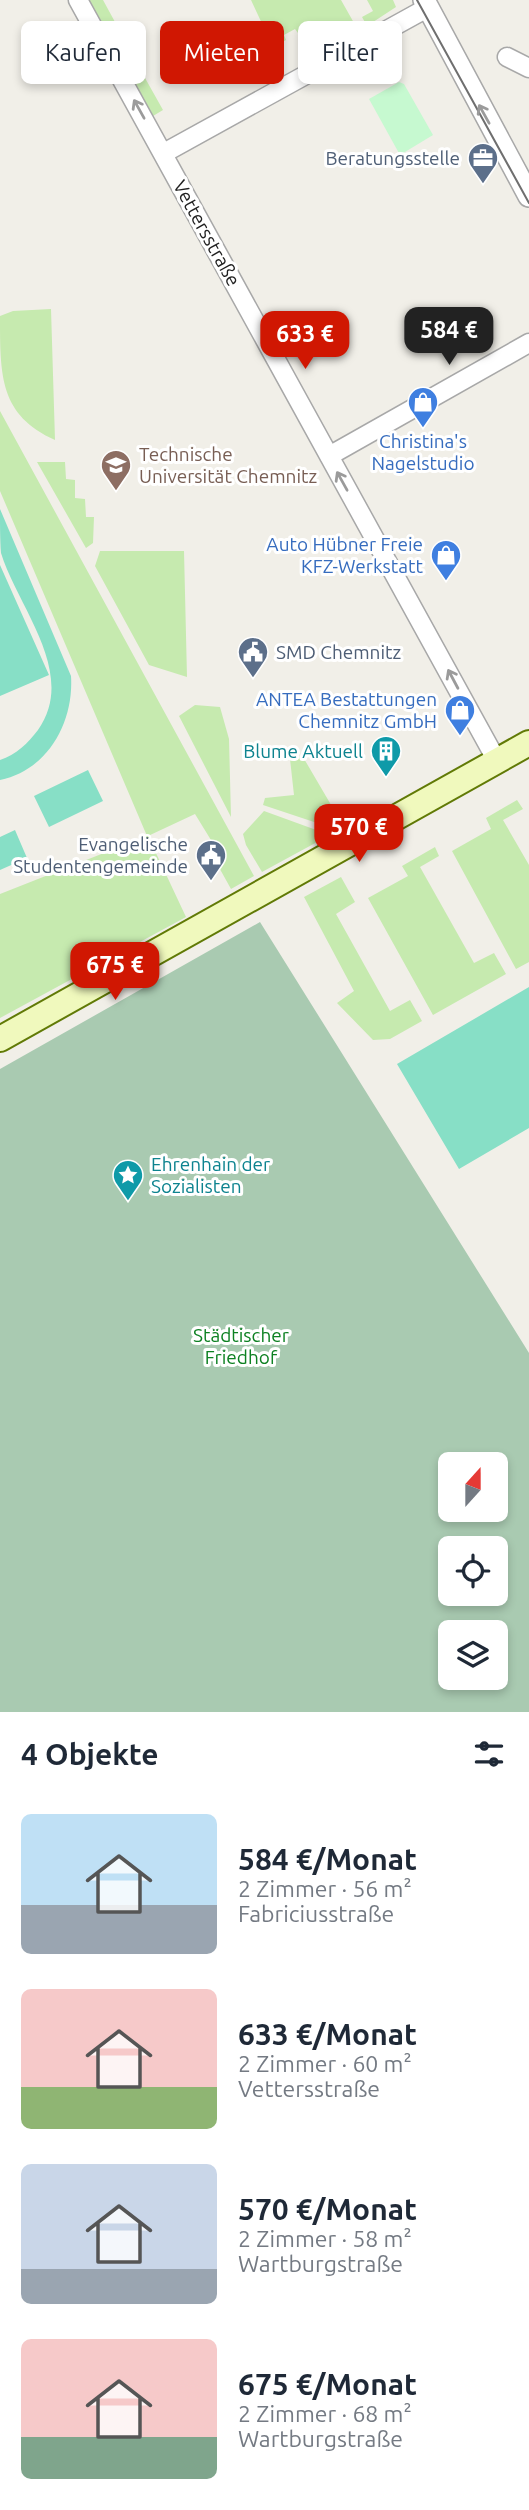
<!DOCTYPE html>
<html lang="de">
<head>
<meta charset="utf-8">
<style>
	:root { --surface:#fff; --page:#f6f6f7; --text:#1f2937; --muted:#747a83; --accent:#d01702 }
	body { margin:0; font-family:Ubuntu,sans-serif; background:var(--page); color:var(--text); height:100vh; display:flex; flex-direction:column; font-size:26px; white-space:nowrap }
	* { box-sizing:border-box; margin:0 }
	p { font-size:23px; color:var(--muted) }
	.icon { flex:none; width:38px; height:38px; fill:none; stroke:currentColor; stroke-width:2; stroke-linecap:round; stroke-linejoin:round }
	.map { position:relative; height:1712px; overflow:hidden }
	.drawer { display:flex; flex-direction:column; background:var(--surface); flex:1 }
	.drawer>* { flex:none }
	.hud { position:absolute; left:21px; top:21px; width:488px; height:63px; display:flex; gap:14px }
	.needle { width:46px; rotate:21deg }
	.tools { position:absolute; left:438px; top:1452px; display:grid; gap:14px }
	.tools a { display:grid; place-items:center; width:70px; height:70px; border-radius:10px; background:var(--surface); box-shadow:0 4px 10px #0003; font-size:35px }
	.price { position:absolute; translate:-50% -60px; padding:0 16px; border-radius:14px; background:var(--accent); color:#fff; font-size:23px; line-height:46px; filter:drop-shadow(0 2px 4px #0008) }
	.price::after { content:''; position:absolute; left:50%; top:42px; width:21px; height:16px; margin-left:-10px; background:inherit; clip-path:polygon(0 0,100% 0,50% 100%) }
	.price.on { background:#222; color:#fff }
	ul { padding:0; list-style:none }
	li { display:flex; align-items:center; gap:21px; height:175px; padding:0 21px }
	li span { display:grid; place-items:center; flex:none; width:196px; height:140px; border-radius:10px; color:#555 }
	li>.icon { margin-inline-start:auto }
	span .icon { width:84px; height:84px; fill:#fffc; stroke-width:1 }
	li b { font-size:30px }
	h2 { display:flex; justify-content:space-between; align-items:center; height:84px; padding:0 21px; font-size:30px }
	.chip { padding:0 24px; border-radius:10px; background:var(--surface); box-shadow:0 4px 10px #0003; font-size:24px; line-height:63px }
	.chip.on { background:var(--accent); color:#fff }
	.map>svg:first-child { display:block }
	.grass { fill:#c6eaaf }
	.cemetery { fill:#a9cab1; fill-rule:evenodd }
	.park { fill:#c6f9d0 }
	.pitch { fill:#87dfc6 }
	.lines { fill:none; stroke-linecap:round; stroke-linejoin:round }
	.minor-casing { stroke:#a8a8a8; stroke-width:21 }
	.tertiary-casing { stroke:#a8a8a8; stroke-width:24 }
	.secondary-casing { stroke:#617a06; stroke-width:28 }
	.minor { stroke:#fff; stroke-width:18 }
	.tertiary { stroke:#fff; stroke-width:21 }
	.secondary { stroke:#f0f9bd; stroke-width:24 }
	.tram { stroke:#6f6f6f; stroke-width:2 }
	.oneway { stroke:#9b9b9b }
	.labels { text-anchor:middle; dominant-baseline:central; stroke-width:6; stroke-linejoin:round; paint-order:stroke }
	.service-label { font-size:19px; fill:#4e5e75; stroke:#fff; text-anchor:end }
	.street-label { font-size:19px; fill:#212121; stroke:#fff }
	.shop-label { font-size:19px; fill:#366cbe; stroke:#fff; text-anchor:end }
	.education-label { font-size:19px; fill:#785e54; stroke:#fff; text-anchor:start }
	.culture-label { font-size:19px; fill:#0d838f; stroke:#fff; text-anchor:end }
	.park-label { font-size:19px; fill:#0d8122; stroke:#fff }
</style>
</head>
<body>
<div class="map">
<svg width="529" height="1712" viewBox="0 0 529 1712">
	<rect width="100%" height="100%" fill="#f1efe8"/>
	<path class="grass" d="M88 0H103L127 44 116 51Z
		M251 0H341L358 30 320 51 306 28 298 33 295 29 284 35 286 40 273 47Z
		M367 0H393L396 7 367 26 362 17 373 11Z
		M131 53 163 110 148 119 150 112 121 59Z
		M51 309 55 440C0 415 0 377 0 316L13 311Z
		M0 411 254 876 231 889 216 862 222 858 195 814 148 836 186 917 0 1018V894L147 836 0 491Z
		M37 462H65L66 479 75 480V498L85 499 86 517H94L93 543 86 548Z
		M100 551H184L187 677 149 665 95 566Z
		M195 705 220 707 229 739 231 817 179 716Z
		M303 757 344 827 338 830 263 805 265 798 294 795 290 759Z
		M517 800 523 809 503 820 529 865V962L516 969 452 851 491 829 486 818Z
		M264 811 330 835 262 872 246 845 243 834Z
		M435 847 439 856 420 867 474 963 494 953 506 974 433 1015 368 898 408 876 402 866Z
		M341 877 355 902 336 914 390 1011 410 1000 422 1021 390 1039 373 1040 337 1003 354 991 304 897Z"/>
	<path class="cemetery" d="M260 922 529 1353V1712H0V1069ZM450 1465H495V1510H450ZM450 1549H495V1594H450ZM450 1633H495V1678H450Z"/>
	<path class="park" d="M399 82 404 84 433 135 400 155 369 99Z"/>
	<path class="pitch" d="M0 509 71 676C74 722 48 770 0 780V760C16 755 28 743 38 730 78 673 18 608 1 553 0 540 0 523 0 509Z
		M0 565 49 675 0 696Z
		M88 770 103 801 49 827 34 796Z
		M15 830 27 858 0 870V837Z
		M529 987V1128L459 1169 397 1064Z"/>
	<g class="lines">
		<g class="minor-casing">
			<path id="minor" d="M78 0 497 761
				M507 57 529 68
				M164 153 427 8
				M329 456 529 343"/>
		</g>
		<g class="tertiary-casing">
			<path id="tertiary" d="M424 0 529 196"/>
		</g>
		<g class="secondary-casing">
			<path id="secondary" d="M0 1039 529 743"/>
		</g>
		<use href="#minor" class="minor"/>
		<use href="#tertiary" class="tertiary"/>
		<use href="#secondary" class="secondary"/>
		<path class="tram" d="M417 0 529 203"/>
	</g>
	<defs><path id="oneway-shaft" d="M-6 0H5M1.5-3L5.5 0L1.5 3" fill="none" stroke-width="1.6" stroke-linecap="round" stroke-linejoin="round" transform="scale(1.75)"/></defs>
	<g class="oneway">
		<use href="#oneway-shaft" transform="translate(139 109) rotate(-119)"/>
		<use href="#oneway-shaft" transform="translate(484 114) rotate(-119)"/>
		<use href="#oneway-shaft" transform="translate(342 481) rotate(-119)"/>
		<use href="#oneway-shaft" transform="translate(453 679) rotate(-118)"/>
	</g>
	<defs>
		<g id="office-pin" transform="scale(1.575)"><path d="M0 17L-7.5 6A9.5 9.5 0 1 1 7.5 6Z" fill="#5c6f8a" stroke="#fff"/><path d="M-6-3h4V-5.5h4V-3h4V5H-6ZM-1-4.5V-3h2v-1.5ZM-6 0V1H6V0Z" fill="#fff"/></g>
		<g id="shop-pin" transform="scale(1.575)"><path d="M0 17L-7.5 6A9.5 9.5 0 1 1 7.5 6Z" fill="#3f7fe0" stroke="#fff"/><path d="M-5-2.5h2.3a2.7 3.5 0 0 1 5.4 0H5L5.5 6h-11ZM-1.5-2.5h3a1.5 2.3 0 0 0-3 0Z" fill="#fff"/></g>
		<g id="university-pin" transform="scale(1.575)"><path d="M0 17L-7.5 6A9.5 9.5 0 1 1 7.5 6Z" fill="#8d6e63" stroke="#fff"/><path d="M0-5L7-2L0 1L-7-2ZM-4 1L0 2.5L4 1V4Q0 6-4 4Z" fill="#fff"/></g>
		<g id="civic-pin" transform="scale(1.575)"><path d="M0 17L-7.5 6A9.5 9.5 0 1 1 7.5 6Z" fill="#5c6f8a" stroke="#fff"/><path d="M-.6-6.5H3V-4.5H.6V-3L4-1V1h2V6H-6V1h2V-1L-.6-3ZM-1.2 2.5V6h2.4V2.5Z" fill="#fff"/></g>
		<g id="building-pin" transform="scale(1.575)"><path d="M0 17L-7.5 6A9.5 9.5 0 1 1 7.5 6Z" fill="#0f9aa8" stroke="#fff"/><path d="M-4-6H4V6H1V3H-1V6H-4ZM-2.5-4.3h1.7v1.8h-1.7ZM.8-4.3h1.7v1.8H.8ZM-2.5-1h1.7V.8h-1.7ZM.8-1h1.7V.8H.8Z" fill="#fff"/></g>
		<g id="sight-pin" transform="scale(1.575)"><path d="M0 17L-7.5 6A9.5 9.5 0 1 1 7.5 6Z" fill="#0f9aa8" stroke="#fff"/><path d="M0-6L1.8-2.2L6-1.7L2.9 1.2L3.7 5.4L0 3.3L-3.7 5.4L-2.9 1.2L-6-1.7L-1.8-2.2Z" fill="#fff"/></g>
	</defs>
	<g fill-rule="evenodd">
		<use href="#office-pin" x="483" y="158"/>
		<use href="#shop-pin" x="423" y="402"/>
		<use href="#university-pin" x="116" y="465"/>
		<use href="#shop-pin" x="446" y="555"/>
		<use href="#civic-pin" x="253" y="652"/>
		<use href="#shop-pin" x="460" y="710"/>
		<use href="#building-pin" x="386" y="751"/>
		<use href="#civic-pin" x="211" y="855"/>
		<use href="#sight-pin" x="128" y="1175"/>
	</g>
	<g class="labels">
		<g class="service-label">
			<text x="460" y="158">Beratungsstelle</text>
			<text x="276" y="652" text-anchor="start">SMD Chemnitz</text>
			<text x="188" y="844">Evangelische<tspan x="188" dy="22">Studentengemeinde</tspan></text>
		</g>
		<g class="street-label">
			<text transform="translate(207 233) rotate(61)">Vettersstraße</text>
		</g>
		<g class="shop-label">
			<text x="423" y="441" text-anchor="middle">Christina's<tspan x="423" dy="22">Nagelstudio</tspan></text>
			<text x="423" y="544">Auto Hübner Freie<tspan x="423" dy="22">KFZ-Werkstatt</tspan></text>
			<text x="437" y="699">ANTEA Bestattungen<tspan x="437" dy="22">Chemnitz GmbH</tspan></text>
		</g>
		<g class="education-label">
			<text x="139" y="454">Technische<tspan x="139" dy="22">Universität Chemnitz</tspan></text>
		</g>
		<g class="culture-label">
			<text x="363" y="751">Blume Aktuell</text>
			<text x="151" y="1164" text-anchor="start">Ehrenhain der<tspan x="151" dy="22">Sozialisten</tspan></text>
		</g>
		<g class="park-label">
			<text x="241" y="1335">Städtischer<tspan x="241" dy="22">Friedhof</tspan></text>
		</g>
	</g>
</svg>
<div class="tools">
<a><svg class="needle" viewBox="-14 -14 28 28"><path d="M0-13l5 13h-10z" fill="#e53935"/><path d="M0 13l5-13h-10z" fill="#747a83"/></svg></a>
<a><svg class="icon" aria-label="locate" viewBox="0 0 24 24"><circle cx="12" cy="12" r="6"/><path d="M12 2v4M12 18v4M2 12h4M18 12h4"/></svg></a>
<a><svg class="icon" aria-label="layers" viewBox="0 0 24 24"><path d="M12 4l9 5-9 5-9-5zM3 14l9 5 9-5"/></svg></a>
</div>
<b class="price on" style="left:449px;top:367px">584 €</b>
<b class="price" style="left:305px;top:371px">633 €</b>
<b class="price" style="left:359px;top:864px">570 €</b>
<b class="price" style="left:115px;top:1002px">675 €</b>
<div class="hud">
<a class="chip">Kaufen</a>
<a class="chip on">Mieten</a>
<a class="chip">Filter</a>
</div>
</div>
<section class="drawer">
<h2>4 Objekte<svg class="icon" aria-label="filters" viewBox="0 0 24 24"><path d="M4 7h16M4 17h16"/><circle cx="9" cy="7" r="2"/><circle cx="15" cy="17" r="2"/></svg></h2>
<ul>
<li><span style="background:linear-gradient(#bfe0f5 65%,#9aa5b1 0)"><svg class="icon" aria-label="home" viewBox="0 0 24 24"><path d="M3 11l9-7 9 7M6 9v11h12V9"/></svg></span><div><b>584 €/Monat</b><p>2 Zimmer · 56 m²</p><p>Fabriciusstraße</p></div></li>
<li><span style="background:linear-gradient(#f6c9c9 70%,#8fb573 0)"><svg class="icon" aria-label="home" viewBox="0 0 24 24"><path d="M3 11l9-7 9 7M6 9v11h12V9"/></svg></span><div><b>633 €/Monat</b><p>2 Zimmer · 60 m²</p><p>Vettersstraße</p></div></li>
<li><span style="background:linear-gradient(#c9d6e8 75%,#9aa5b1 0)"><svg class="icon" aria-label="home" viewBox="0 0 24 24"><path d="M3 11l9-7 9 7M6 9v11h12V9"/></svg></span><div><b>570 €/Monat</b><p>2 Zimmer · 58 m²</p><p>Wartburgstraße</p></div></li>
<li><span style="background:linear-gradient(#f6c9c9 70%,#7fa58c 0)"><svg class="icon" aria-label="home" viewBox="0 0 24 24"><path d="M3 11l9-7 9 7M6 9v11h12V9"/></svg></span><div><b>675 €/Monat</b><p>2 Zimmer · 68 m²</p><p>Wartburgstraße</p></div></li>
</ul>
</section>
</body>
</html>
